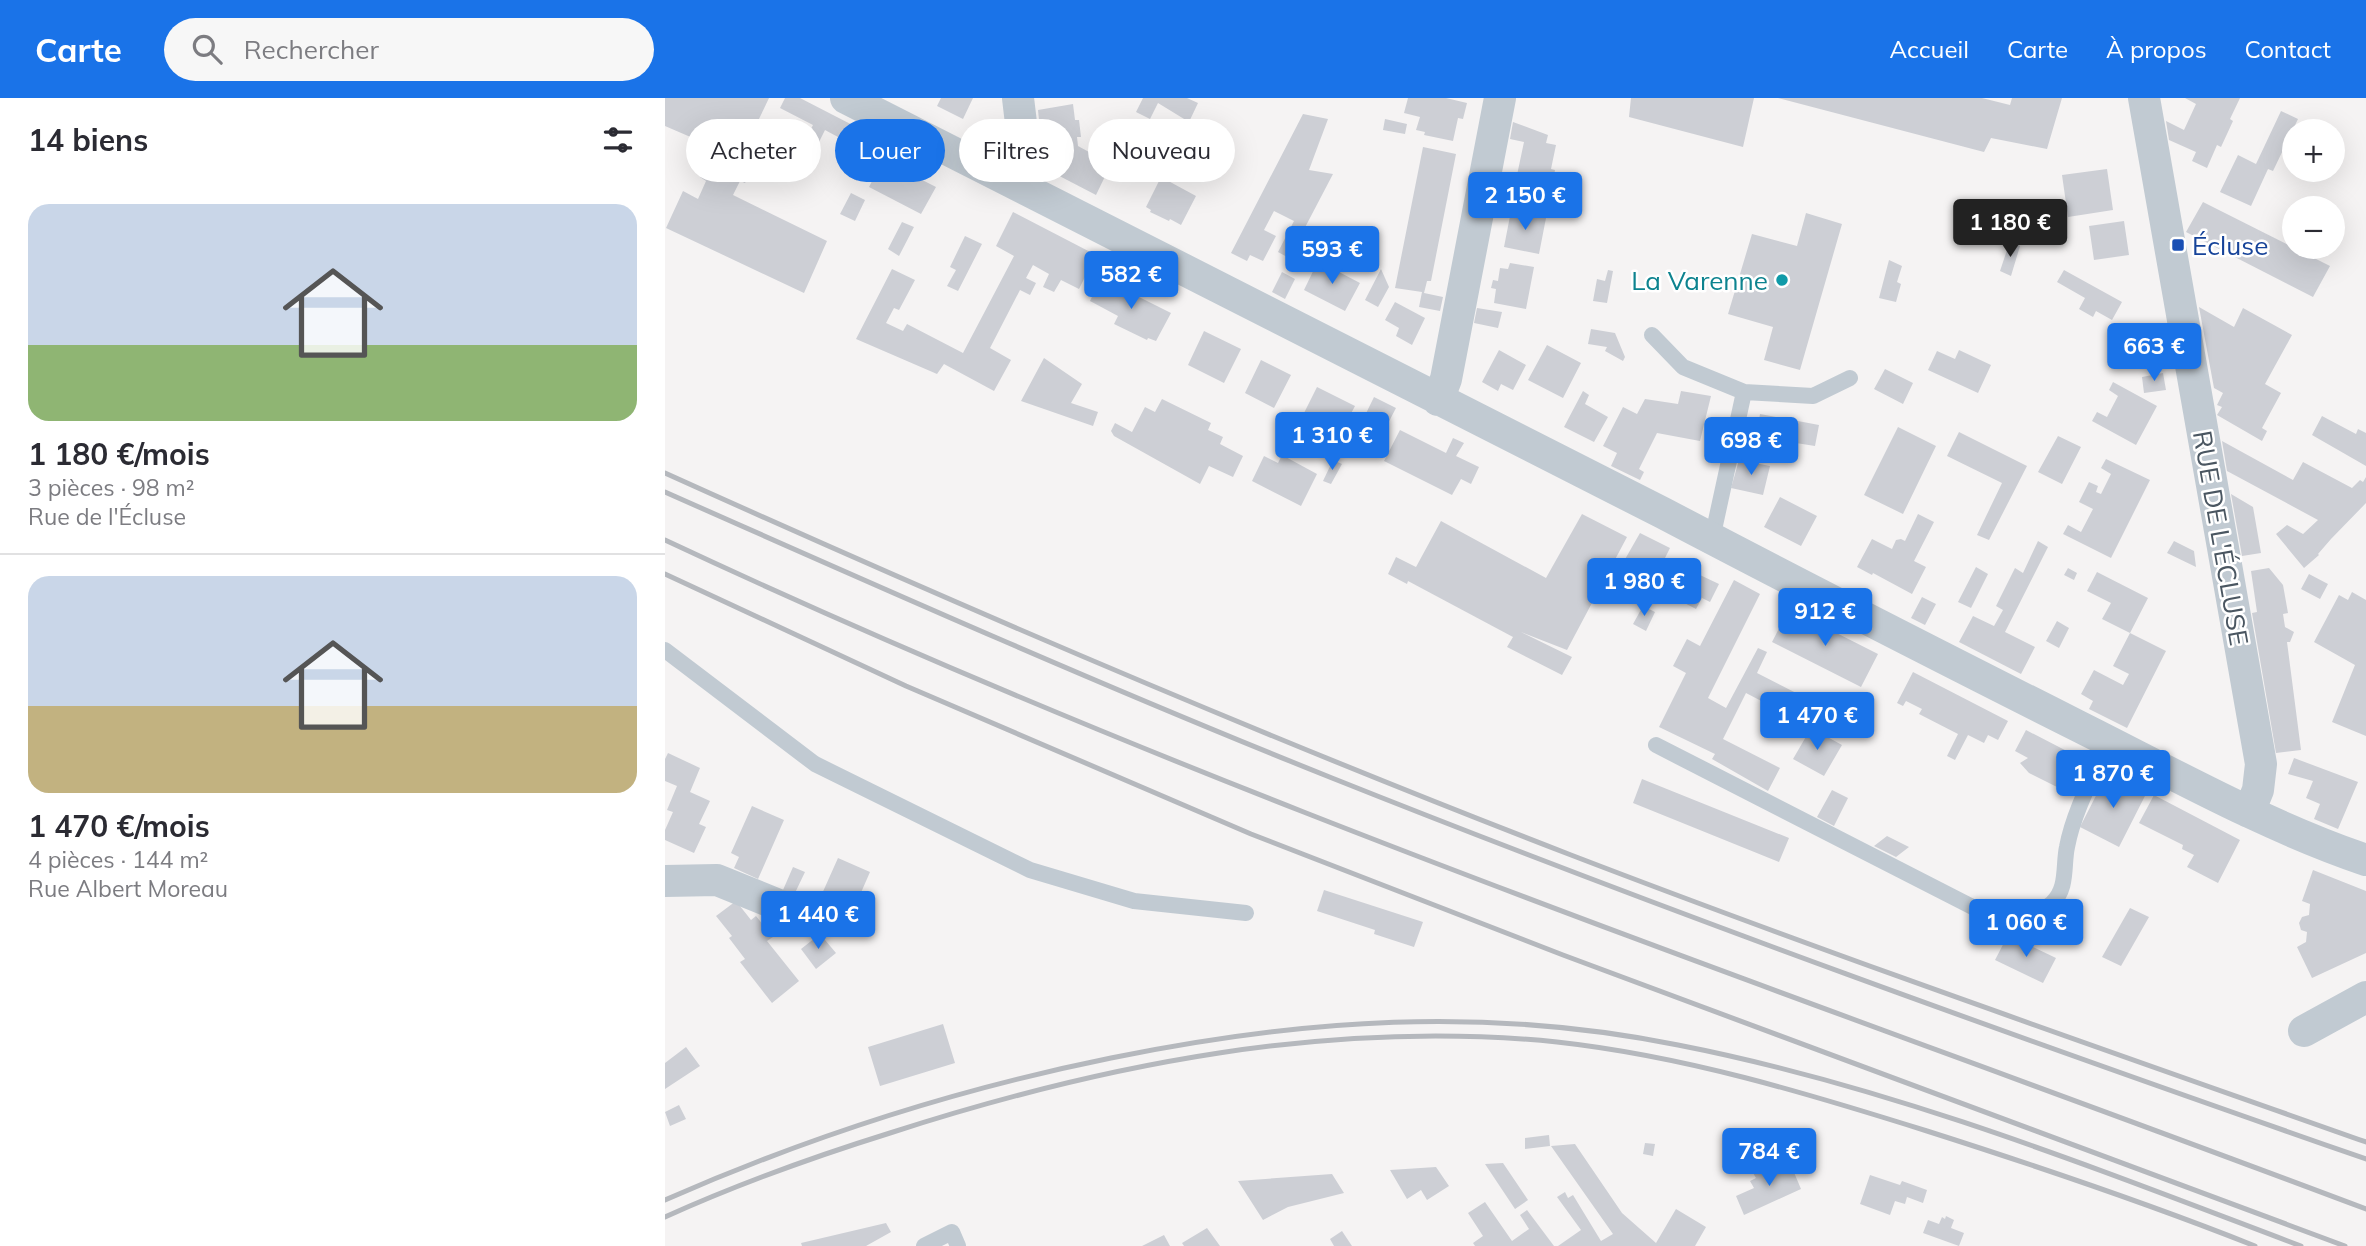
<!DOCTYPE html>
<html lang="fr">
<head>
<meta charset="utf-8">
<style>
	:root { --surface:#fff; --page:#f7f7f7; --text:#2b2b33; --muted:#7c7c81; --line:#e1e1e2; --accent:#1a73e8 }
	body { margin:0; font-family:Mulish,sans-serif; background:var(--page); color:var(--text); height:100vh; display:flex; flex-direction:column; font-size:26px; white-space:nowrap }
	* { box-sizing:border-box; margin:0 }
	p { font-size:23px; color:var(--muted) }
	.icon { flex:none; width:38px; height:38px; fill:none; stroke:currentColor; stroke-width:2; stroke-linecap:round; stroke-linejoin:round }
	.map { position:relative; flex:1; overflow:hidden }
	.panel { display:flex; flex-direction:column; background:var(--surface); width:665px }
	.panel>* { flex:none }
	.banner { position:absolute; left:21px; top:21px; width:665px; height:63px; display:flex; gap:14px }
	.tools { position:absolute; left:1617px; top:21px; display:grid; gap:14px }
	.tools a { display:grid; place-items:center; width:63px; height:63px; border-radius:50%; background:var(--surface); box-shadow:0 7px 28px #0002; font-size:35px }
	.price { position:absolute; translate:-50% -60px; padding:0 16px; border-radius:7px; background:var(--accent); color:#fff; font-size:23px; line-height:46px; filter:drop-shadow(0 2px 4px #0008) }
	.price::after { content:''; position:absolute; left:50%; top:42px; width:21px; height:16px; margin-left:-10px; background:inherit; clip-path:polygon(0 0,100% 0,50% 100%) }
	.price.active { background:#222; color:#fff }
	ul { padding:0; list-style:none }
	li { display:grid; align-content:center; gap:14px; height:371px; padding:0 28px }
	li+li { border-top:2px solid var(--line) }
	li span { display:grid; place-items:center; height:217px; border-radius:21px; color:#555 }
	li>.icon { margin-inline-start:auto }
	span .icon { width:126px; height:126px; fill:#fffc; stroke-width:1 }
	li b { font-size:30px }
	h2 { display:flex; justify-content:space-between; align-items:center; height:84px; padding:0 28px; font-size:30px }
	.tag { padding:0 24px; border-radius:32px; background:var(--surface); box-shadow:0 7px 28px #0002; font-size:24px; line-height:63px }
	.tag.active { background:var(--accent); color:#fff }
	header { display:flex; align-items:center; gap:42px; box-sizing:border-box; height:98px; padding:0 35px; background:var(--accent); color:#fff }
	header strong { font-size:33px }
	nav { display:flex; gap:38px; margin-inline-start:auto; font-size:24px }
	.search { width:490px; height:63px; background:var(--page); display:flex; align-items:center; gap:18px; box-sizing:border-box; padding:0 24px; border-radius:38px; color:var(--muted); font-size:26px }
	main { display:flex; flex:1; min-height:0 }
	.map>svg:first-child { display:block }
	.building { fill:#cdcfd5 }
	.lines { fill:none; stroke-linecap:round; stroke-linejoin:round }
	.lane { stroke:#c1cad2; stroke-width:16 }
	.street { stroke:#c1cad2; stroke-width:32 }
	.rail { stroke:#b5b8bd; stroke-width:5 }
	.transit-dot { fill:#1a4fb4; stroke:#fff; stroke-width:2.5 }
	.culture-dot { fill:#0f9aa8; stroke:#fff; stroke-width:2.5 }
	.labels { text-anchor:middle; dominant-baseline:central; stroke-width:5; stroke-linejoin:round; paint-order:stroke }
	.transit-label { font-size:26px; fill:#164399; stroke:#fff; text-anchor:start }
	.culture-label { font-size:26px; fill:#0d838f; stroke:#fff; text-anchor:end }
	.street-label { font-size:26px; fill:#4a5661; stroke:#fff }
</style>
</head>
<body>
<header>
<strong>Carte</strong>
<div class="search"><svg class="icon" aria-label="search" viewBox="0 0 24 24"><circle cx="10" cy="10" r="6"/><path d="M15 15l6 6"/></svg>Rechercher</div>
<nav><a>Accueil</a><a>Carte</a><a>À propos</a><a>Contact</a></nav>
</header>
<main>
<section class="panel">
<h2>14 biens<svg class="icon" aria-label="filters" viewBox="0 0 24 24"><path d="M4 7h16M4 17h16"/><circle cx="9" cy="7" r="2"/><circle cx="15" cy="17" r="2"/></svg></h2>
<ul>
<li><span style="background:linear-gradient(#c9d6e8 65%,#8fb573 0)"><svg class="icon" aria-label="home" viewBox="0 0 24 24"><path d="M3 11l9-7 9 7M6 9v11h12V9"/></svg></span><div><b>1 180 €/mois</b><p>3 pièces · 98 m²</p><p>Rue de l'Écluse</p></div></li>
<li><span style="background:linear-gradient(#c9d6e8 60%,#c2b280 0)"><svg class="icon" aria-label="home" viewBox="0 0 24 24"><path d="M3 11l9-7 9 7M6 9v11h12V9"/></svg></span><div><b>1 470 €/mois</b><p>4 pièces · 144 m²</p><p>Rue Albert Moreau</p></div></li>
</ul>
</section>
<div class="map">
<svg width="1701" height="1148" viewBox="0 0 1701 1148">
	<rect width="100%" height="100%" fill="#f5f3f3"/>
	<path class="building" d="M0 0H104L82 46 97 53 80 85 75 83 68 97 162 143 139 195 1 130 18 93 33 101 41 83 35 79 51 50 0 28Z
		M120 0H135L201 34 186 46 160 32 151 50 155 52 146 69 131 60 148 27 115 10Z
		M276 0H308L298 21 272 8Z
		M478 0H522L533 5 524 24 493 5 485 21 471 14Z
		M743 0H781L802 5 798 21 793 20 788 43 759 37 760 34 751 32 755 19 739 15Z
		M966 0H1089L1078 49 964 19Z
		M1113 0H1317L1345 7 1347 0H1397L1382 51 1326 40 1319 54Z
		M1520 0H1575L1565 21 1568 23 1556 49 1552 47 1542 70 1527 63 1531 54 1504 42 1501 23 1519 32 1531 6Z
		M408 6 410 22H414L416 39H412L413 48 446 66 431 97 379 70 373 12Z
		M1616 13 1633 21 1608 73 1603 71 1586 108 1555 94 1573 57 1591 66Z
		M638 16 663 21 644 72 668 76 624 160 613 154 629 123 609 113 599 132 611 138 598 163 585 157 582 163 566 155Z
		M720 21 742 26 740 36 718 32Z
		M848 24 883 37 881 45 891 47 886 71 890 72 888 84 852 77 859 44 845 41Z
		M517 36 537 46 526 68 506 58Z
		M758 49 791 56 766 183H762L759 195 778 199 775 213 754 209 757 194 730 190Z
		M218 62 271 89 256 116 204 89Z
		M187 63 199 69 192 83 179 75Z
		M1442 71 1448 112 1403 119 1397 77Z
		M496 79 531 98 516 127 505 121 504 123 485 114 486 112 481 109Z
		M186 95 200 102 190 123 175 116Z
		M1538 104 1665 168 1648 199 1521 134Z
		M846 113 881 120 874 156 839 149Z
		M348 114 431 157 414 191 396 182 389 194 378 189 384 176 368 167 361 180 371 185 365 197 355 192 325 250 346 262 329 293 279 266 272 276 191 241 227 171 250 182 234 212 229 210 221 225 238 233 242 226 298 255 349 158 331 148Z
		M1141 115 1177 126 1135 272 1099 262 1108 229 1063 216 1087 136 1132 148Z
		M1459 123 1464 157 1429 162 1424 128Z
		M237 124 249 129 234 158 223 151Z
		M300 138 317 146 293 193 282 188 291 172 285 169Z
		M1345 143 1355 148 1346 178 1335 173Z
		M1224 162 1237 168 1232 184 1236 186 1231 204 1214 200Z
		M653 163 695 185 680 213 639 192Z
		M845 165 869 169 861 211 829 205 831 191 826 190 828 182 833 183 835 170 843 171Z
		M716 171 724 189 713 209 700 202Z
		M943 172 948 173 942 205 928 203 932 181 940 183Z
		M1399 172 1457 204 1447 222 1431 213 1428 219 1414 211 1420 200 1392 184Z
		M617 174 630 181 620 201 607 194Z
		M436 180 506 215 491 243 483 240 482 242 449 226 453 218 425 203Z
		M730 204 760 220 747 247 731 238 734 230 720 222Z
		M1534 209 1569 229 1578 210 1627 237 1600 286 1616 295 1597 330 1602 333 1597 343 1552 317 1557 309 1552 307 1558 295 1549 290Z
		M812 210 837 214 833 230 809 225Z
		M926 231 950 235 960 259 958 263 940 253 942 249 923 246Z
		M539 233 576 251 559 285 523 267Z
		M882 247 916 265 898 300 863 282Z
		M834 252 861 267 848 292 836 286 833 293 817 284Z
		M1294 252 1326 267 1313 295 1263 272 1272 253 1290 261Z
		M379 260 417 286 406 305 433 314 428 328 356 303Z
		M596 262 626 277 609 310 580 295Z
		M1220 271 1248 285 1238 306 1209 291Z
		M1498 275 1501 292 1479 295 1477 279Z
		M1448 284 1492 308 1471 347 1427 323 1432 314 1442 319 1453 298 1444 292Z
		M652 289 690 308 672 342 635 323Z
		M918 293 924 297 920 306 943 319 929 344 899 329Z
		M1016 293 1046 298 1035 343 992 335 974 371 979 374 975 382 946 368 952 355 938 348 958 309 972 316 980 301 1013 306Z
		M709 299 731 310 718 335 714 332 705 348 689 340Z
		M497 301 546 325 543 332 558 339 555 346 578 358 568 379 544 368 535 386 449 338 446 333 450 325 467 334 480 309 490 314Z
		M1095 316 1154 327 1150 348 1131 345 1130 337 1125 336 1121 357 1089 351Z
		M1657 318 1691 336 1693 331 1701 335V368L1647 337Z
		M1233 329 1271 348 1238 416 1199 397Z
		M735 332 781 355 788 340 799 345 791 358 814 369 806 386 796 381 787 397 719 363Z
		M1294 334 1362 368 1324 442 1312 437 1337 385 1282 358Z
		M1393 338 1416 349 1397 386 1373 374Z
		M1557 343 1628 382 1638 364 1687 390 1695 382 1698 384 1701 379V405L1666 441 1653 456 1654 457 1639 470 1611 436 1622 427 1638 436 1653 422 1562 373Z
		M617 357 652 376 636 408 587 383 599 358 613 365Z
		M1441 361 1485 382 1446 460 1398 436 1403 427 1416 434 1428 411 1414 404 1424 384 1433 388 1431 394 1436 396 1446 376 1436 370Z
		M668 362 677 366 666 386 658 383Z
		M1074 362 1105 368 1098 397 1066 390Z
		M1566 396 1588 409 1596 455 1577 458Z
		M1115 399 1152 418 1136 448 1099 429Z
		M917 416 962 439 902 552 856 534 907 559 897 577 842 549 848 539 743 483 742 486 723 476 731 459 751 469 776 423 881 480Z
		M1253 416 1269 424 1249 463 1261 469 1247 496 1208 475 1207 477 1192 469 1207 441 1227 451 1231 442 1236 441 1240 443Z
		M975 435 1005 450 987 486 955 470Z
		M1373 443 1383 449 1340 534 1370 549 1356 576 1294 544 1308 518 1329 528 1338 512 1331 508 1350 470 1358 475Z
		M1509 443 1529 453 1531 469 1502 455Z
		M1018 469 1054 486 1045 504 1037 500 1031 511 1004 497Z
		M1311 469 1323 476 1306 510 1293 504Z
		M1403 470 1412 475 1409 482 1399 477Z
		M1604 470 1618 487 1623 515 1618 516 1620 529 1629 534 1625 544H1622L1636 652 1611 655 1587 515 1592 514 1586 473Z
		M1432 474 1483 500 1465 535 1501 553 1462 630 1424 611 1428 603 1416 596 1429 572 1458 587 1464 576 1448 568 1465 535 1437 521 1446 505 1422 493Z
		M1644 476 1663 486 1655 501 1636 491Z
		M1069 482 1095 496 1043 600 1061 610 1093 550 1102 554 1092 575 1137 598 1127 619 1081 595 1058 641 1115 670 1103 693 1047 661 1050 656 994 629 1021 575 1008 568 1022 541 1035 548Z
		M1687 494 1701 502V638L1667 624 1690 567 1649 544 1674 497 1683 502Z
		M1257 499 1271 506 1260 527 1246 520Z
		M978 508 990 514 981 533 968 526Z
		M1124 511 1213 556 1196 589 1107 544Z
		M1392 523 1404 530 1394 550 1381 543Z
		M1248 574 1343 623 1333 642 1323 637 1319 645 1303 637 1290 662 1282 658 1293 636 1254 616 1257 611 1241 603 1238 608 1232 605Z
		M1146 630 1177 647 1159 678 1128 661Z
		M1361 632 1421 663 1404 695 1364 675 1355 665 1363 660 1350 653Z
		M3 655 35 670 25 694 45 703 34 726 41 729 29 755 0 742V732L8 714 2 712 12 688 0 683V661Z
		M1629 660 1693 684 1673 731 1649 721 1655 706 1641 700 1648 683 1623 676Z
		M1443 674 1482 694 1454 749 1415 729Z
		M977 681 1124 740 1114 764 968 705Z
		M1167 692 1183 700 1169 728 1152 719Z
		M1489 697 1575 742 1553 785 1522 769 1529 757 1517 751 1518 747 1474 725Z
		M87 708 119 722 93 781 69 770 74 759 66 755Z
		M1222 738 1244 749 1231 759 1209 748Z
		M173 760 205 774 184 822 152 807Z
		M128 769 140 774 129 797 118 792Z
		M1648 772 1701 793V855L1647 880 1632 849 1641 844 1642 834 1636 832 1634 825 1637 819 1644 817 1645 806 1637 803Z
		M659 792 758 824 749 849 709 836 710 832 652 813Z
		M71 803 86 822 91 818 108 839 102 843 134 883 107 905 75 864 80 861 64 840 67 838 51 818Z
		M1465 810 1484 819 1456 868 1437 859Z
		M155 836 171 855 151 871 136 851Z
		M1343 837 1391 860 1378 885 1330 862Z
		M278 926 290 965 215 988 203 949Z
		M21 949 35 968 0 991V965Z
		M14 1007 21 1021 5 1028 0 1014Z
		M884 1037 885 1048 860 1051V1040Z
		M980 1045 990 1046 988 1058 978 1056Z
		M910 1046 957 1115 991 1145 1011 1111 1041 1129 1030 1148H893L916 1132 892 1099 900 1094 903 1100 908 1097 936 1143 948 1136 886 1048Z
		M838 1065 863 1102 850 1111 820 1066Z
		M1109 1065 1128 1072 1136 1091 1079 1117 1071 1098 1089 1090 1085 1083 1091 1080 1088 1075Z
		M771 1069 784 1088 762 1102 756 1092 742 1101 725 1072Z
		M667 1076 679 1095 623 1109 598 1122 573 1083Z
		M1205 1077 1235 1087 1237 1083 1262 1092 1258 1105 1242 1099 1240 1106 1230 1103 1225 1117 1195 1106Z
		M820 1104 847 1143 864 1131 855 1117 862 1112 889 1148H810L808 1145 818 1138 803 1115Z
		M1281 1118 1289 1122 1286 1130 1299 1135 1294 1148 1258 1135 1263 1122 1274 1126 1277 1119 1280 1121Z
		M221 1125 226 1134 201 1148H137L136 1145Z
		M542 1130 555 1148H519L517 1145Z
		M677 1133 687 1148H669L665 1141Z
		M499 1137 505 1148H477Z"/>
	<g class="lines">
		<path class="lane" d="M987 237 1018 269 1079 294
			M1047 441 1079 294 1148 298 1185 280
			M0 552 150 666 365 772 469 803 581 815
			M991 647 1331 821C1348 818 1373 818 1387 805 1403 791 1398 767 1402 749 1409 712 1429 677 1444 643
			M259 1148 287 1134 293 1148"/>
		<path class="street" d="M181 0 998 415C1135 487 1274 558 1413 628 1507 675 1601 728 1701 762
			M1479 0 1596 666 1593 692 1584 714
			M345 82 358 42 353 0
			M773 302 781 281 835 0
			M0 783 52 782 153 823
			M1639 933 1701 899"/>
		<path class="rail" d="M0 375C299 510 600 639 906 757 1169 858 1435 950 1701 1044
			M0 394C221 492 442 590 667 680 1008 816 1354 940 1701 1061
			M0 442C552 701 1131 896 1701 1111
			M0 476 241 588 586 736 898 857 1680 1148
			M0 1102C143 1039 293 991 446 960 638 921 819 908 1013 947 1228 989 1432 1071 1636 1148
			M0 1119C73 1086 148 1059 225 1035 438 966 667 921 892 944 1019 958 1141 995 1262 1033 1372 1068 1482 1105 1590 1148"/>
	</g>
	<rect class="transit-dot" x="1506" y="140" width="14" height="14" rx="3.5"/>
	<circle class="culture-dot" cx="1117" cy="182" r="7"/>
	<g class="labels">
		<g class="transit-label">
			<text x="1527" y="147">Écluse</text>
		</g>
		<g class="culture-label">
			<text x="1103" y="182">La Varenne</text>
		</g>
		<g class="street-label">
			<text transform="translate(1556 440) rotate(80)">RUE DE L'ÉCLUSE</text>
		</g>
	</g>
</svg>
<div class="tools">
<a>+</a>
<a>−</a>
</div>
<b class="price" style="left:860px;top:134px">2 150 €</b>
<b class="price active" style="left:1345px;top:161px">1 180 €</b>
<b class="price" style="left:667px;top:188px">593 €</b>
<b class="price" style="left:466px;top:213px">582 €</b>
<b class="price" style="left:1489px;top:285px">663 €</b>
<b class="price" style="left:667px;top:374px">1 310 €</b>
<b class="price" style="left:1086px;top:379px">698 €</b>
<b class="price" style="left:979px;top:520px">1 980 €</b>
<b class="price" style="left:1160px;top:550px">912 €</b>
<b class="price" style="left:1152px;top:654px">1 470 €</b>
<b class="price" style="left:1448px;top:712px">1 870 €</b>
<b class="price" style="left:153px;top:853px">1 440 €</b>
<b class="price" style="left:1361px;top:861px">1 060 €</b>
<b class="price" style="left:1104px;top:1090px">784 €</b>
<div class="banner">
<a class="tag">Acheter</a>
<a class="tag active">Louer</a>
<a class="tag">Filtres</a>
<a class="tag">Nouveau</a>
</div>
</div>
</main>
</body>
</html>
